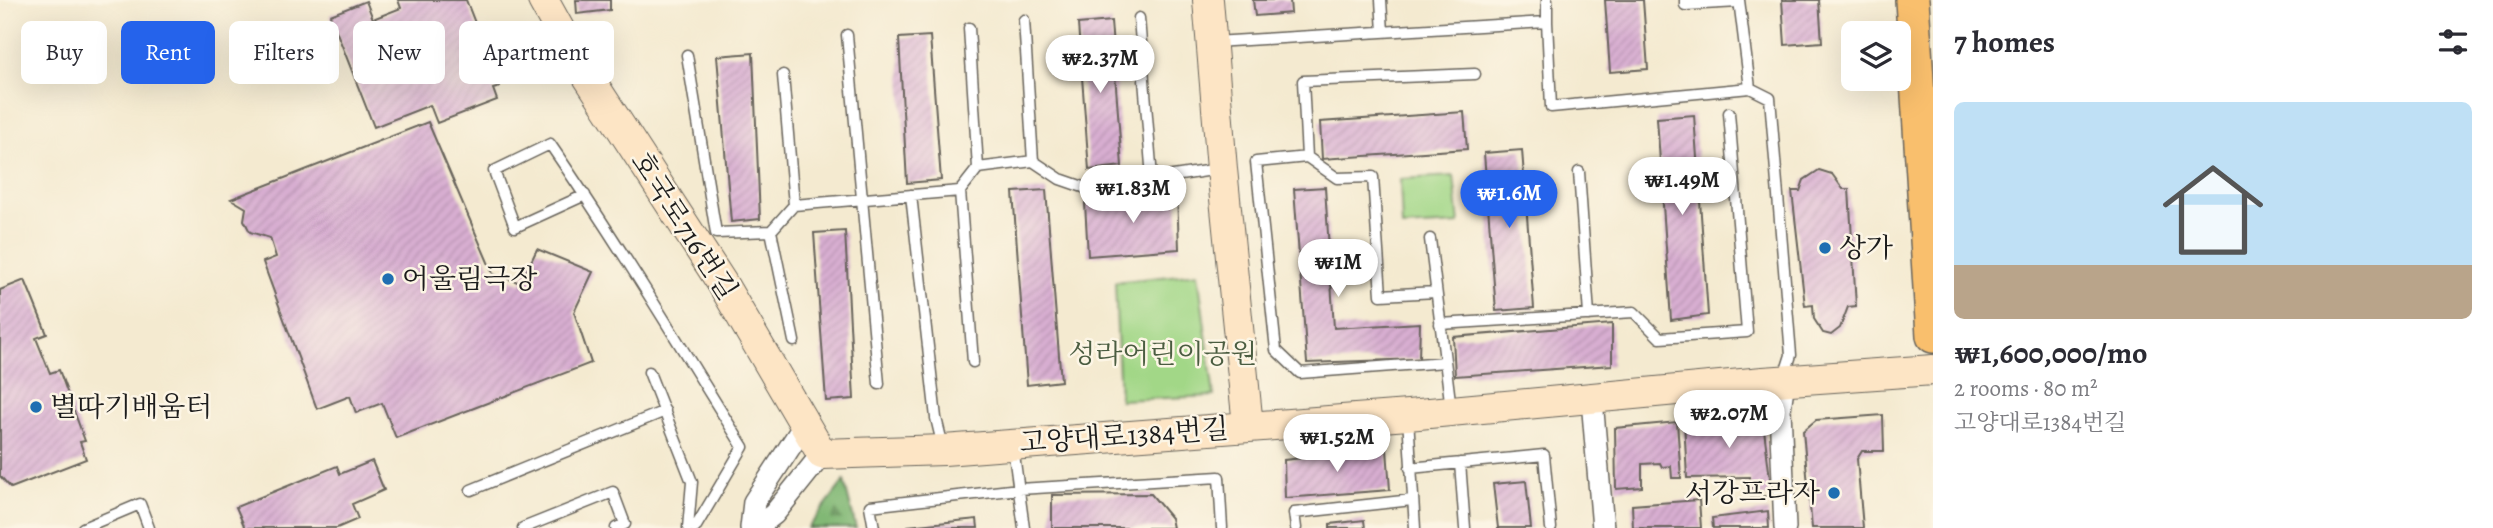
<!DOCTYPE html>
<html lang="en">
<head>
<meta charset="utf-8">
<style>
	:root { --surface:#fff; --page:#f2f2f3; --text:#2b2b33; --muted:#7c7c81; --accent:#2563eb }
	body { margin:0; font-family:Alegreya,"Noto Serif KR",serif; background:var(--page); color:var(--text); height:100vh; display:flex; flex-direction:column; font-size:26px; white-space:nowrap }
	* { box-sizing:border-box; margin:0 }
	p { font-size:23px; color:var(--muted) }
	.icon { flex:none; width:38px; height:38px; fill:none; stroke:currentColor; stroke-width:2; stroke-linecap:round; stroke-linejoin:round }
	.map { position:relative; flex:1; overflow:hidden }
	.details { display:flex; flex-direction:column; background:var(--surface); width:560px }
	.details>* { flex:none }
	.top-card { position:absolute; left:21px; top:21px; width:665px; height:63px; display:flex; gap:14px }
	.buttons { position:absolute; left:1841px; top:21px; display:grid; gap:14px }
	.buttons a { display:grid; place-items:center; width:70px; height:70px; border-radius:10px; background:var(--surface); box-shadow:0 7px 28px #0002; font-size:35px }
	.price { position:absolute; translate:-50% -60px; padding:0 16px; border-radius:24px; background:#fff; color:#222; font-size:23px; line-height:46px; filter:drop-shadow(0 2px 4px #0008) }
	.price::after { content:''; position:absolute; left:50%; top:42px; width:21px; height:16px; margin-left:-10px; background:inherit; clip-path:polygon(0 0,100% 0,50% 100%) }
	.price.active { background:var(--accent); color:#fff }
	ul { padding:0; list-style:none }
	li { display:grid; align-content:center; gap:14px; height:371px; padding:0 21px }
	li span { display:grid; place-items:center; height:217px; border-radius:10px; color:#555 }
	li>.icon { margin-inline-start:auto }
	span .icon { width:126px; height:126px; fill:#fffc; stroke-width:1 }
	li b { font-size:30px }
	h2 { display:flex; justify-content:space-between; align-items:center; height:84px; padding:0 21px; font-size:30px }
	.pill { padding:0 24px; border-radius:10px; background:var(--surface); box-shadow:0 7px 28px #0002; font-size:24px; line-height:63px }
	.pill.active { background:var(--accent); color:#fff }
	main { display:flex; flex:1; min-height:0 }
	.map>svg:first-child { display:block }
	.green { fill:#a2d787; stroke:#5f7a52; stroke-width:2 }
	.forest { fill:url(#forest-firs); stroke:#4e6a48; stroke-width:2 }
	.building { fill:url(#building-hatch) }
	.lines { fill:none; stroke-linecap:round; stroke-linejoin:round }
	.lane-casing { stroke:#68645b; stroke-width:13 }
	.street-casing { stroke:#68645b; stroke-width:24 }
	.secondary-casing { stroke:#68645b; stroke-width:32 }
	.primary-casing { stroke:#68645b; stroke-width:36 }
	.lane { stroke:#fff; stroke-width:10 }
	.street { stroke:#fff; stroke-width:21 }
	.secondary { stroke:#fde5c5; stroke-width:30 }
	.primary { stroke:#f9bf6d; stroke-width:33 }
	.poi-dot { fill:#1f6fb2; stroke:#fcf5e5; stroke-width:2.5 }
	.labels { text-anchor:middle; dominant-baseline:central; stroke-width:5; stroke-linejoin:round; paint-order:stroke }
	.street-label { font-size:28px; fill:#1c1c1c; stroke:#fcf5e5 }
	.poi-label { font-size:28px; fill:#1c1c1c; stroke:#fcf5e5; text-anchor:start }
	.park-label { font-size:28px; fill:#4b5d41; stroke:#fcf5e5 }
</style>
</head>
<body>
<main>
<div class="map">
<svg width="1933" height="528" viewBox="0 0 1933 528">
	<defs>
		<pattern id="forest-firs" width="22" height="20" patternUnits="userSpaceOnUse" patternTransform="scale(1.75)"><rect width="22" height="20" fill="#81b874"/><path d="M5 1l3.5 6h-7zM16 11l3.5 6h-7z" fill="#69955e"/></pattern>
		<pattern id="building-hatch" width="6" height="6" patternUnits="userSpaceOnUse" patternTransform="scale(1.75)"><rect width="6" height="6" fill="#d8aed1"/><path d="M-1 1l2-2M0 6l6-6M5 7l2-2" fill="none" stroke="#b995b3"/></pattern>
	</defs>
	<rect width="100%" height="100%" fill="#fcf5e5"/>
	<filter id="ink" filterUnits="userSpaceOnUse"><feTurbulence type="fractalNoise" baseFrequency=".0143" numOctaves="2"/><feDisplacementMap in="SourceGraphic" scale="14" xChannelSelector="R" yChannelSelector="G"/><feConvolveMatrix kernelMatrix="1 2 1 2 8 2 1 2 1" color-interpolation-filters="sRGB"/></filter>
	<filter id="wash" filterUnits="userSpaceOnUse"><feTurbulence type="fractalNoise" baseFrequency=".00686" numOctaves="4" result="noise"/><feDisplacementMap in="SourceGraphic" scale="28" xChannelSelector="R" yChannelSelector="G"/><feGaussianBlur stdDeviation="1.57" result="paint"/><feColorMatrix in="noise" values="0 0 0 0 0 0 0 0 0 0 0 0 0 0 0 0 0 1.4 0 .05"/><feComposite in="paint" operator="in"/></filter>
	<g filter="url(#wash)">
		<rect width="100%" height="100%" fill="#f4ead0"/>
		<path class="green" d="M1454 176 1459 224 1402 227 1400 179Z
			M1198 273 1214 396 1120 400 1115 282Z"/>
		<path class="forest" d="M844 481 856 528H808Z"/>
		<g id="blocks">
			<path class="building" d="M398 0H466L500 87 493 89 497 100 437 123 430 105 374 127 330 15 366 1 373 19 401 8Z
				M576 0H610V10L577 14Z
				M1253 0H1290L1291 13 1255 16Z
				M1605 0H1643L1648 69 1610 72Z
				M1782 0H1819L1822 42 1785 45Z
				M1111 21 1122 166 1089 170 1078 24Z
				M930 36 941 180 907 183 899 38Z
				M753 53 760 219 731 222 717 56Z
				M1464 112 1467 149 1322 159 1320 122Z
				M1694 115 1708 315 1671 320 1657 118Z
				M428 122 493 274 521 283 537 249 593 272 574 312 591 363 396 438 382 403 356 413 350 396 317 409 263 262 276 257 270 238 250 232 244 220 246 208 231 199Z
				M1522 150 1534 308 1496 311 1484 153Z
				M1819 170 1832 174 1843 189H1849L1856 306 1848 307 1840 328 1831 335 1823 333 1814 319 1813 305 1805 306 1792 191H1800L1804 180Z
				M1325 187 1334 328 1420 323 1419 359 1307 363 1294 189Z
				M1046 190 1061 381 1027 385 1013 192Z
				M1177 193 1179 249 1088 256 1085 203Z
				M845 231 854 399 826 401 814 233Z
				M25 280 47 334 36 338 50 373 59 370 85 441 80 442 86 459 11 488 0 476V290Z
				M1612 324V365L1455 376 1453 337Z
				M1755 411 1763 421 1772 496 1751 497 1750 477 1687 478 1684 420Z
				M1883 415 1884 451H1862L1857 459 1863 528H1812L1803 431 1816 420Z
				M1677 422 1681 478H1672L1671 466 1662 467 1660 463 1642 464V487L1616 489 1615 428Z
				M1387 449 1390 490 1285 498 1284 460Z
				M372 461 384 490 352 504 358 519 337 528H245L236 507 337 466 340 474Z
				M1526 481 1531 528H1498L1493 484Z
				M1151 494 1171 518 1173 528H1052V495Z
				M1699 500 1701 528H1633L1632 505Z
				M1768 511 1769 528H1713L1712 518Z
				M977 519 978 528H908V526Z
				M1364 520 1365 528H1330V524Z"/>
		</g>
	</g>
	<g filter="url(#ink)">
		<use href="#blocks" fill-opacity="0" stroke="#68645b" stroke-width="2"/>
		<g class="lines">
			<g class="lane-casing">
				<path id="lane" d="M1381 0 1383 32
					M1685 0V5L1739 2
					M1739 0 1750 88
					M1139 18 1152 178
					M1024 20 1033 161
					M1547 22V0
					M969 28 978 168 960 191 973 362
					M847 35 879 384
					M1214 42 1547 22 1551 107 1750 88 1770 98 1791 355 1784 377
					M687 55 716 233 771 231 794 205 960 191
					M783 75 794 205
					M1307 157 1337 178 1373 177 1381 295 1436 292
					M978 168 1033 161 1060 179 1089 189 1219 169
					M1579 172 1589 315
					M585 195 515 227 494 171 550 144C618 243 680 345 743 447L695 528
					M911 195 936 418 943 447
					M771 231 794 341
					M1430 239 1451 409
					M1440 324 1634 312 1660 338 1747 332 1729 113
					M1445 362 1300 373 1276 350 1256 162 1307 157 1303 81 1475 74
					M649 372 692 482 688 528
					M1408 418 1415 528
					M1013 447 1024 528
					M1460 463 1465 528
					M1410 468 1544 455 1551 528
					M471 490 665 411
					M83 528 140 504 149 528
					M523 528 613 492 625 524 616 528
					M874 528 870 506 1019 489 1219 477 1222 528
					M1296 528 1294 513 1412 500"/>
			</g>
			<g class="street-casing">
				<path id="street" d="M1784 380 1780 409 1785 528
					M1592 400 1603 528
					M751 528 754 502 805 424
					M756 528 774 514 822 454"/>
			</g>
			<g class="secondary-casing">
				<path id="secondary" d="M543 0 570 49 722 283 822 454 944 450 1408 415 1763 382 1933 370
					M1208 0 1222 169 1248 426"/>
			</g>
			<g class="primary-casing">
				<path id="primary" d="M1912 0 1933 336"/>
			</g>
			<use href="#lane" class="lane"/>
			<use href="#street" class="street"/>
			<use href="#secondary" class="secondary"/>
			<use href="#primary" class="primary"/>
		</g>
	</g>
	<g class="poi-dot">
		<circle cx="1825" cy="248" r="7"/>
		<circle cx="388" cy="279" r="7"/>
		<circle cx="36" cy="407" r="7"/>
		<circle cx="1834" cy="493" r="7"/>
	</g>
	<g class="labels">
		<g class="street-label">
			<text transform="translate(684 226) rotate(57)">호국로716번길</text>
			<text transform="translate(1124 436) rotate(-4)">고양대로1384번길</text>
		</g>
		<g class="poi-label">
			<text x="1839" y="248">상가</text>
			<text x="402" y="279">어울림극장</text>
			<text x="50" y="407">별따기배움터</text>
			<text x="1820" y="493" text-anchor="end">서강프라자</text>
		</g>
		<g class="park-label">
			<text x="1163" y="354">성라어린이공원</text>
		</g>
	</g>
</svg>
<div class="buttons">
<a><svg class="icon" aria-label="layers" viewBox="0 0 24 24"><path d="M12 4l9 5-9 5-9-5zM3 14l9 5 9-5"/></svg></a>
</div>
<b class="price" style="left:1100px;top:95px">₩2.37M</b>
<b class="price" style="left:1682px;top:217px">₩1.49M</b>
<b class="price" style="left:1133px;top:225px">₩1.83M</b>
<b class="price active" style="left:1509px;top:230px">₩1.6M</b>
<b class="price" style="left:1338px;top:299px">₩1M</b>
<b class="price" style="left:1729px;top:450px">₩2.07M</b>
<b class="price" style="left:1337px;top:474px">₩1.52M</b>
<div class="top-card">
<a class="pill">Buy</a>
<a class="pill active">Rent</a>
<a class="pill">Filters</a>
<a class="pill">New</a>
<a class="pill">Apartment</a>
</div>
</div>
<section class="details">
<h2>7 homes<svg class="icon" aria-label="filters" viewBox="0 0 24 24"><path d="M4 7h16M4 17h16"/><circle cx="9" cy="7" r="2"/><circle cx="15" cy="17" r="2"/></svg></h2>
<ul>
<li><span style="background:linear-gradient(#bfe0f5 75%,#b9a48a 0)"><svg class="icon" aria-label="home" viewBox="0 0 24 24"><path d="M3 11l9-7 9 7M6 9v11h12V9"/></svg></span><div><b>₩1,600,000/mo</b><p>2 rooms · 80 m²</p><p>고양대로1384번길</p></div></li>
</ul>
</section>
</main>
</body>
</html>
